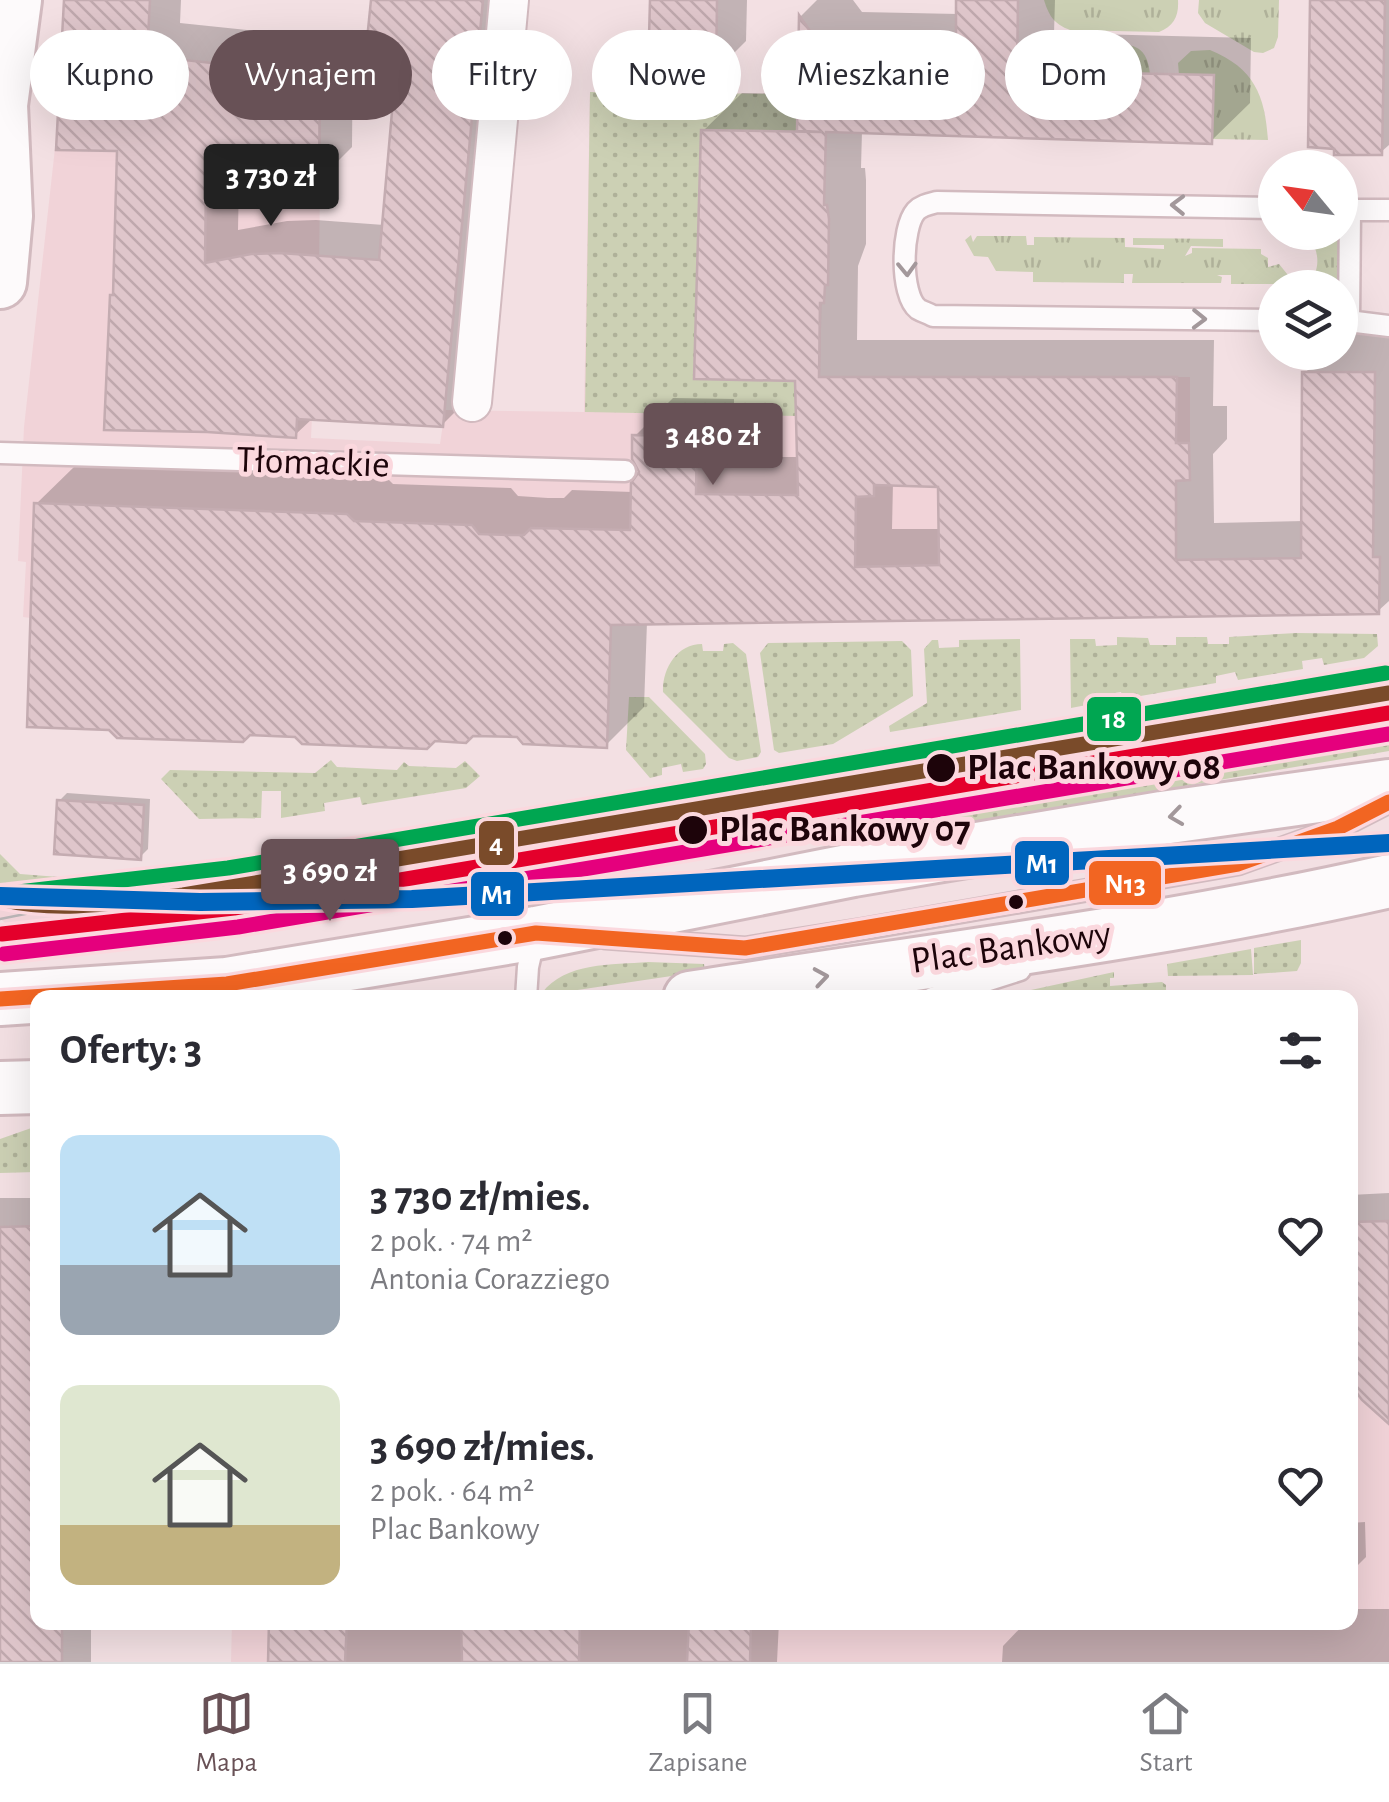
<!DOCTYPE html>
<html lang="pl">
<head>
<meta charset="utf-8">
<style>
	:root { --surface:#fff; --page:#f2f2f3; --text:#2b2b33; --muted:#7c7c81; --line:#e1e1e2; --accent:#685156 }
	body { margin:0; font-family:"Alegreya Sans",sans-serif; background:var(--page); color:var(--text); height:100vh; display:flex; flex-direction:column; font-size:38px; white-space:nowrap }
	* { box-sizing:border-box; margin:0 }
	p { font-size:32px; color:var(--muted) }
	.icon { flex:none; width:55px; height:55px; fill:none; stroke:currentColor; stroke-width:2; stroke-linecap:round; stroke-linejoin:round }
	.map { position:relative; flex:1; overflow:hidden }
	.drawer { position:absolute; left:30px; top:990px; width:1328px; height:640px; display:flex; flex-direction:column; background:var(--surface); border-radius:20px; box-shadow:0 10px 40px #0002 }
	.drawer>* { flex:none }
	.top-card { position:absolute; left:30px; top:30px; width:1330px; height:90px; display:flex; gap:20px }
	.needle { width:65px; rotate:299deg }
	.tools { position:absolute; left:1258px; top:150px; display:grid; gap:20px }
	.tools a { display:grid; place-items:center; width:100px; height:100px; border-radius:50%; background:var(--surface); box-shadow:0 10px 40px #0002; font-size:50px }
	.price { position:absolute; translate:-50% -85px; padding:0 22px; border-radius:10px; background:var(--accent); color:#fff; font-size:32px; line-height:65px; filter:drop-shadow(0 2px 5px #0008) }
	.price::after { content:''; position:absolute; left:50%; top:60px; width:30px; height:22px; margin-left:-15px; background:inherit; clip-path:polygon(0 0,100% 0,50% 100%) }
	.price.active { background:#222; color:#fff }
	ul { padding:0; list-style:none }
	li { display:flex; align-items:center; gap:30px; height:250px; padding:0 30px }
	li span { display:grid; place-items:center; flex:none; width:280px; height:200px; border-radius:20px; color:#555 }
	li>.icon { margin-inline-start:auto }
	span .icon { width:120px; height:120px; fill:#fffc; stroke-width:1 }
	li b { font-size:42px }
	h2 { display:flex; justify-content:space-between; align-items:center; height:120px; padding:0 30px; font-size:42px }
	.tag { padding:0 35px; border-radius:45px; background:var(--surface); box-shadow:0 10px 40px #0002; font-size:35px; line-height:90px }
	.tag.active { background:var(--accent); color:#fff }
	.tab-bar { display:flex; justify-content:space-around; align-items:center; height:140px; border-top:2px solid var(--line); background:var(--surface); font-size:28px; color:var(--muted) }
	.tab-bar a { display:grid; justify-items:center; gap:5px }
	.tab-bar .active { color:var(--accent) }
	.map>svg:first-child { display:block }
	.built { fill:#f1d3d8 }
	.grass { fill:url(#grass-tufts) }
	.garden { fill:url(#garden-dots) }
	.shadow { fill:#0003; fill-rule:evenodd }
	.building { fill:url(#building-back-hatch); stroke:#c4acb1; stroke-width:2.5; fill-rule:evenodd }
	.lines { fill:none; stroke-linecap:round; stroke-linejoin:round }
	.lane-casing { stroke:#d2babf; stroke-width:25 }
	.street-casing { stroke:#d2babf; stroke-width:42 }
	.secondary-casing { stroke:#d2babf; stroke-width:58 }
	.lane { stroke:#fdfafb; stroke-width:20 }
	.street { stroke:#fdfafb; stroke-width:38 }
	.secondary { stroke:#fdfafb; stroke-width:52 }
	.tram { stroke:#b8b3b4; stroke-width:2.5 }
	.bus-1-casing { stroke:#fbd8de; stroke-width:22 }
	.bus-1 { stroke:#f26522; stroke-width:15 }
	.tram-1-casing { stroke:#fbd8de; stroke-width:22 }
	.tram-2-casing { stroke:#fbd8de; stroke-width:22 }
	.tram-3-casing { stroke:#fbd8de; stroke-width:22 }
	.tram-4-casing { stroke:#fbd8de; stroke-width:22 }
	.tram-1 { stroke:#7a4b2a; stroke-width:15 }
	.tram-2 { stroke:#e4002b; stroke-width:15 }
	.tram-3 { stroke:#00a651; stroke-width:15 }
	.tram-4 { stroke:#e5007d; stroke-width:15 }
	.metro-1-casing { stroke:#fbd8de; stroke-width:25 }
	.metro-1 { stroke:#0065bd; stroke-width:18 }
	.oneway { stroke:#a3989b }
	.stop-dot { fill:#1d040a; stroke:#fbd8de; stroke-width:4 }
	.labels { text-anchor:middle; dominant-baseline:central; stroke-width:10; stroke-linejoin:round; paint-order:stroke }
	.street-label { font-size:38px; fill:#1d040a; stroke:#fbd8de }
	.stop-label { font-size:38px; font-weight:bold; fill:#1d040a; stroke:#fbd8de; text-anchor:start }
	.line-badge { stroke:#fbd8de; stroke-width:4 }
	.badge-label { font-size:28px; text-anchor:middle; font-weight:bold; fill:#fff }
</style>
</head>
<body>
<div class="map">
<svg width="1389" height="1662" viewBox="0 0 1389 1662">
	<defs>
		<pattern id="grass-tufts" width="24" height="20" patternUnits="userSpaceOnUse" patternTransform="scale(2.5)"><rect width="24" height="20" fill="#ccd0b4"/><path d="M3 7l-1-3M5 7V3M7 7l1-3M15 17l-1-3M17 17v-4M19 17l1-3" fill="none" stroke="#afb199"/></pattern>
		<pattern id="garden-dots" width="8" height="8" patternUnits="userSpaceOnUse" patternTransform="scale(2.5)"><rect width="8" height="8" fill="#ccd0b4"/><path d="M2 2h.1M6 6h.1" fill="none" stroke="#afb199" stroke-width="1.8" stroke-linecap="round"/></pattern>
		<pattern id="building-back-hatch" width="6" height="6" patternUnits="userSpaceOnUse" patternTransform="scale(2.5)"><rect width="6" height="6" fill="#dfc6cb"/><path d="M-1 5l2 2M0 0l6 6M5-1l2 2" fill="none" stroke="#bfa8ad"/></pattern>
	</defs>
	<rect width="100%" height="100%" fill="#f3e0e3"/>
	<path class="built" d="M590 92 797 94V132H825L820 380 874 377H1190V480L1176 481V560L696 569 697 437 633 435 626 625 611 626 607 739 599 747 523 744 516 737 473 736 466 743 435 741 427 749 302 744 295 737 250 735 243 742 117 738 108 730 34 727 31 618 23 617 26 562 18 561 24 427 60 103 321 104 319 268 311 438 440 444 445 410 584 412Z
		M1389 684V725L186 926 62 939 37 946 0 919V889L30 897H64L195 884Z
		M1389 1221V1662H231L232 1622H1350V1222Z"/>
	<path class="grass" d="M1044 0H1178C1179 16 1174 26 1159 32L1070 30C1054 24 1049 16 1044 0Z
		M1199 0H1279L1278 37 1274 48 1263 53 1254 52 1205 23 1198 13Z
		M1093 44C1122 45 1147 37 1150 74L1080 72C1080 59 1080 51 1093 44Z
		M1210 50C1254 68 1265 95 1268 140L1212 139 1214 76 1179 75 1178 63 1191 51Z
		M1295 232 1340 233V287H1305C1320 274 1321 255 1310 238Z
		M971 235 973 242 977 236H1026L1027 245H1034V237L1125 238V247L1164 249V245H1133V238L1223 239V247L1191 246 1185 256 1192 253V248L1261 249V254L1268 258V267L1279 264 1292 280 1289 284 1284 282 1285 277 1280 284H1231V275H1217L1222 277 1221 283H1132L1133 274H1124V283L1033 282V272L996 271 988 257 974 256 965 240Z"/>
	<path class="garden" d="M590 92 797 94V132L701 131 694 378 795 381 796 416 585 412Z
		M1296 633 1377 634 1378 646 1364 658 1324 665 1322 658 1302 661 1303 669 1238 680 1235 672 1216 676V683L1123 699 1121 692 1101 695 1102 702 1071 708 1070 639H1095L1096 646 1117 645V637L1148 638 1150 645H1176V637H1207L1208 644H1229V637Z
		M1020 639 1021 710 890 732 889 726 927 703 924 649 932 640H938L939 648 959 647V640Z
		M902 641 911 650 913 696 833 744 779 753 774 750 760 653 768 643Z
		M733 643 746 654 761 752 758 757 737 761 729 758 663 692C662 669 677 644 702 644L703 651H723L724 644Z
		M629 697H649L705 754 706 764 703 769 683 772 681 764 662 768V775L650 778 626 750Z
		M1389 725V751L885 837 879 810Z
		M331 760 337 767 397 770 404 762 409 766 456 768 465 761 480 776 466 788 362 805 360 797 324 803 325 811 281 818V791H262L261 818 199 819 161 779 170 770 315 773Z
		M556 807H611L612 814 162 888V882L179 869 249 858 251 865 270 862V854L366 838 367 846 386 843V835L472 821 474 828 494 825 493 817Z
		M0 854 20 874 72 878 85 889 86 896 31 897 0 889Z
		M1301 940V963L1297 971 1254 974V948Z
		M1251 949 1253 975 1168 976 1167 964Z
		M648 962 704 964 705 971 544 995 542 993C565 962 612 965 648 962Z
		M1114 972V978H1110V986L1162 982 1166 985V997H999Z
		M37 1126V1172L0 1173V1139Z"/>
	<path class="shadow" d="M66 0H181L180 23 247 30 353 32 352 147 318 181 239 178 238 230 287 221 316 220 384 225 401 41 375 0H513L476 391 442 425 313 418 295 435 116 293 119 149Z
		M652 0H747L746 41 715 72Z
		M817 0H853L862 12 958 14V0H1055L1054 33 1251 38 1250 103 1211 141 862 131 861 168H865L866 180V244L858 266 857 340H1214L1213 406H1227V439L1213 454 1214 523 1304 521 1305 373 1325 352H1340L1343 334H1389V601L1378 611 647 622 644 707 606 745 518 734 36 504 75 466 385 476 393 484 511 488 518 496 548 498H564L572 490 633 492 642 473 635 436 673 398 734 399V457H799L797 378 703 131 742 93 800 94 801 16ZM893 483 940 485 941 529H892Z
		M1313 0H1389V145L1381 152Z
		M67 793 150 799 148 849 140 857 59 801Z
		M1389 1193V1418L1350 1377V1195Z
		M0 1198H38V1622H91V1662H0Z
		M1365 1522 1366 1557 1358 1565H1350V1523Z
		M1350 1609H1389V1662H1002L1003 1646 1026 1622H1350Z
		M272 1622 691 1625 692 1622H779L777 1662H270Z"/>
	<path class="building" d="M64 0H150L147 56 212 63 320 65 319 184 206 180 205 263 251 254 280 253 379 260 398 43 367 40 371 0H483L443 427 297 419 296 438 207 432 104 430 110 295H113L117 151 56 150Z
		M650 0H717L716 75 648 74Z
		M956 0H1018L1017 71 1214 75 1212 144 826 132 824 205H827L829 219 828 285H825L824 303H820L819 377H1177L1176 443H1189L1190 480 1176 481V560L1301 558 1302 372H1375L1373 557H1380L1379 614 611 625 607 748 523 744 517 737 473 736 466 743 435 741 427 749 302 744 295 737 250 735 243 742 117 738 109 730 27 727 34 503 347 514 354 521 472 525 479 534 509 535H524L531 528 630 530 631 483 639 472 632 459V435L697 436 696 494 798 495 795 381 694 379 701 130 822 132 797 131 799 15 823 50 928 52 956 38ZM874 485 938 487 939 565 855 567 856 497 874 496Z
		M1310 0H1385L1382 155H1334V149L1308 147Z
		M57 800 144 805 141 860 54 854Z
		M1389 1221V1424L1362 1400 1350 1384V1222Z
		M38 1226V1622H62V1662H0V1227Z
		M269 1622H347L345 1662H268Z
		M461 1622H580L579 1662H462Z
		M689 1622H751L750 1662H687Z"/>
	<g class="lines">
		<g class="lane-casing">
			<path id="lane" d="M1275 208 937 202C929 204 922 205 916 211 901 228 900 295 918 309 923 312 928 313 933 316L1275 320
				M1340 210H1389
				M1340 320 1389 326
				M1349 320 1350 211
				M0 453 625 471
				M606 938 745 948 863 929 1238 864 1338 828 1383 805
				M526 998 528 967 535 936
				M932 998 1020 970"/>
		</g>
		<g class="street-casing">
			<path id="street" d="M472 402 509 0"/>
		</g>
		<g class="secondary-casing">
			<path id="secondary" d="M0 282 6 216 1 105 15 0
				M690 998C923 961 1159 933 1389 881
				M0 999 227 984 536 933 853 870 1162 818 1389 786
				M0 1088 38 1087"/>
		</g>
		<use href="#lane" class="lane"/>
		<use href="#street" class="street"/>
		<use href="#secondary" class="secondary"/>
		<path class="tram" d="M0 919 55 908
			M0 948 35 936 78 928"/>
		<g class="bus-1-casing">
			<path id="bus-1" d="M0 999 227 984 536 933 745 948 1238 864 1338 828 1389 802"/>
		</g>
		<use href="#bus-1" class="bus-1"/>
		<g class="tram-1-casing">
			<path id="tram-1" d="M0 899C61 914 121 902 183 895L1389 693"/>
		</g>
		<g class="tram-2-casing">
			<path id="tram-2" d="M2 934 234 908 1389 713"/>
		</g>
		<g class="tram-3-casing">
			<path id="tram-3" d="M0 894 228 868 1386 673"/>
		</g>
		<g class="tram-4-casing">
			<path id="tram-4" d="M4 954 238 927 1389 734"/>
		</g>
		<use href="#tram-1" class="tram-1"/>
		<use href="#tram-2" class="tram-2"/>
		<use href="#tram-3" class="tram-3"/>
		<use href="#tram-4" class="tram-4"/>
		<g class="metro-1-casing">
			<path id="metro-1" d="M0 896 200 902 412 899 1389 843"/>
		</g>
		<use href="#metro-1" class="metro-1"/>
	</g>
	<defs><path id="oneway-chevron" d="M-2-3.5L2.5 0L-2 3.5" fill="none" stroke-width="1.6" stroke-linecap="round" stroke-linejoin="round" transform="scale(2.5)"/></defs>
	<g class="oneway">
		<use href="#oneway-chevron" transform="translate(1178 205) rotate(-179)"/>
		<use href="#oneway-chevron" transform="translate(907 269) rotate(88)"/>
		<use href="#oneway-chevron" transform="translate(1199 319) rotate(1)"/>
		<use href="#oneway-chevron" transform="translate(1176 816) rotate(172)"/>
		<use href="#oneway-chevron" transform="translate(821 977) rotate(-9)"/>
	</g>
	<g class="stop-dot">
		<circle cx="941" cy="768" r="16"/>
		<circle cx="693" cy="830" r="16"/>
		<circle cx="1016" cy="902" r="9"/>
		<circle cx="505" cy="938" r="9"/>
	</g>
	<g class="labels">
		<g class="street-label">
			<text transform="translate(313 463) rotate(2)">Tłomackie</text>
			<text transform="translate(1011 948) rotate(-8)">Plac Bankowy</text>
		</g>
		<g class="stop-label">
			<text x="967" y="768">Plac Bankowy 08</text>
			<text x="719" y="830">Plac Bankowy 07</text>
		</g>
	</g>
	<g class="line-badge">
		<rect x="1085" y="695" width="58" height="48" rx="10" fill="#00a651"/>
		<rect x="477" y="819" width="39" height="48" rx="10" fill="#7a4b2a"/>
		<rect x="1013" y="839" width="58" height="48" rx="10" fill="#0065bd"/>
		<rect x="1087" y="859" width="76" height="48" rx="10" fill="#f26522"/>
		<rect x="469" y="870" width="57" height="48" rx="10" fill="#0065bd"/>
	</g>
	<g class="badge-label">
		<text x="1114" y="728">18</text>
		<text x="496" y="852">4</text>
		<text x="1042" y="873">M1</text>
		<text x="1125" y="893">N13</text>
		<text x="497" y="904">M1</text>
	</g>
</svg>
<div class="tools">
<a><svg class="needle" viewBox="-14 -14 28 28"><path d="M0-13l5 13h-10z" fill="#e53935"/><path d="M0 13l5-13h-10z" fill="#7c7c81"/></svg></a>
<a><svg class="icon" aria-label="layers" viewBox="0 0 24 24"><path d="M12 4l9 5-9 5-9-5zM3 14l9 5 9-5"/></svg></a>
</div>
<b class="price active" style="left:271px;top:229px">3 730 zł</b>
<b class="price" style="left:713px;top:488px">3 480 zł</b>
<b class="price" style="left:330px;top:924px">3 690 zł</b>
<div class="top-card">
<a class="tag">Kupno</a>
<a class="tag active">Wynajem</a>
<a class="tag">Filtry</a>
<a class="tag">Nowe</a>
<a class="tag">Mieszkanie</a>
<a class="tag">Dom</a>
</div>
<section class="drawer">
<h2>Oferty: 3<svg class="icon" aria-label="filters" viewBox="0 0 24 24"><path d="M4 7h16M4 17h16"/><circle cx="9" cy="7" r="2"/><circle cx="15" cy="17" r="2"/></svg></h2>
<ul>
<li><span style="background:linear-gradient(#bfe0f5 65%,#9aa5b1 0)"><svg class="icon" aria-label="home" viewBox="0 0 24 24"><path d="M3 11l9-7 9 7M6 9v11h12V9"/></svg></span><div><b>3 730 zł/mies.</b><p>2 pok. · 74 m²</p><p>Antonia Corazziego</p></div><svg class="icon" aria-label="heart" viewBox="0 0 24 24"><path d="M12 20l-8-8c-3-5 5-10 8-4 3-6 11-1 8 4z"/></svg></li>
<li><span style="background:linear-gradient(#dfe7d0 70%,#c2b280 0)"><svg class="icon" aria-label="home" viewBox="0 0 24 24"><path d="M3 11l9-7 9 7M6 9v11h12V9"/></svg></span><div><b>3 690 zł/mies.</b><p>2 pok. · 64 m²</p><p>Plac Bankowy</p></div><svg class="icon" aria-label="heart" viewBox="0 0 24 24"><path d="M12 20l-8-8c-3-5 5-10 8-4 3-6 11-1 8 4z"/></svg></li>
</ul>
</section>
</div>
<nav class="tab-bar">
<a class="active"><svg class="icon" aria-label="map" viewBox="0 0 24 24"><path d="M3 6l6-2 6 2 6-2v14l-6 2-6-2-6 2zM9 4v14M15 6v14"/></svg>Mapa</a>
<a><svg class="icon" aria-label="saved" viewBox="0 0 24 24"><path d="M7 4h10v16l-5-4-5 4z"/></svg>Zapisane</a>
<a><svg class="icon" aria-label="home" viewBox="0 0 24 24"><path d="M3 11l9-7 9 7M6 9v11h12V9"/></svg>Start</a>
</nav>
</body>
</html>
